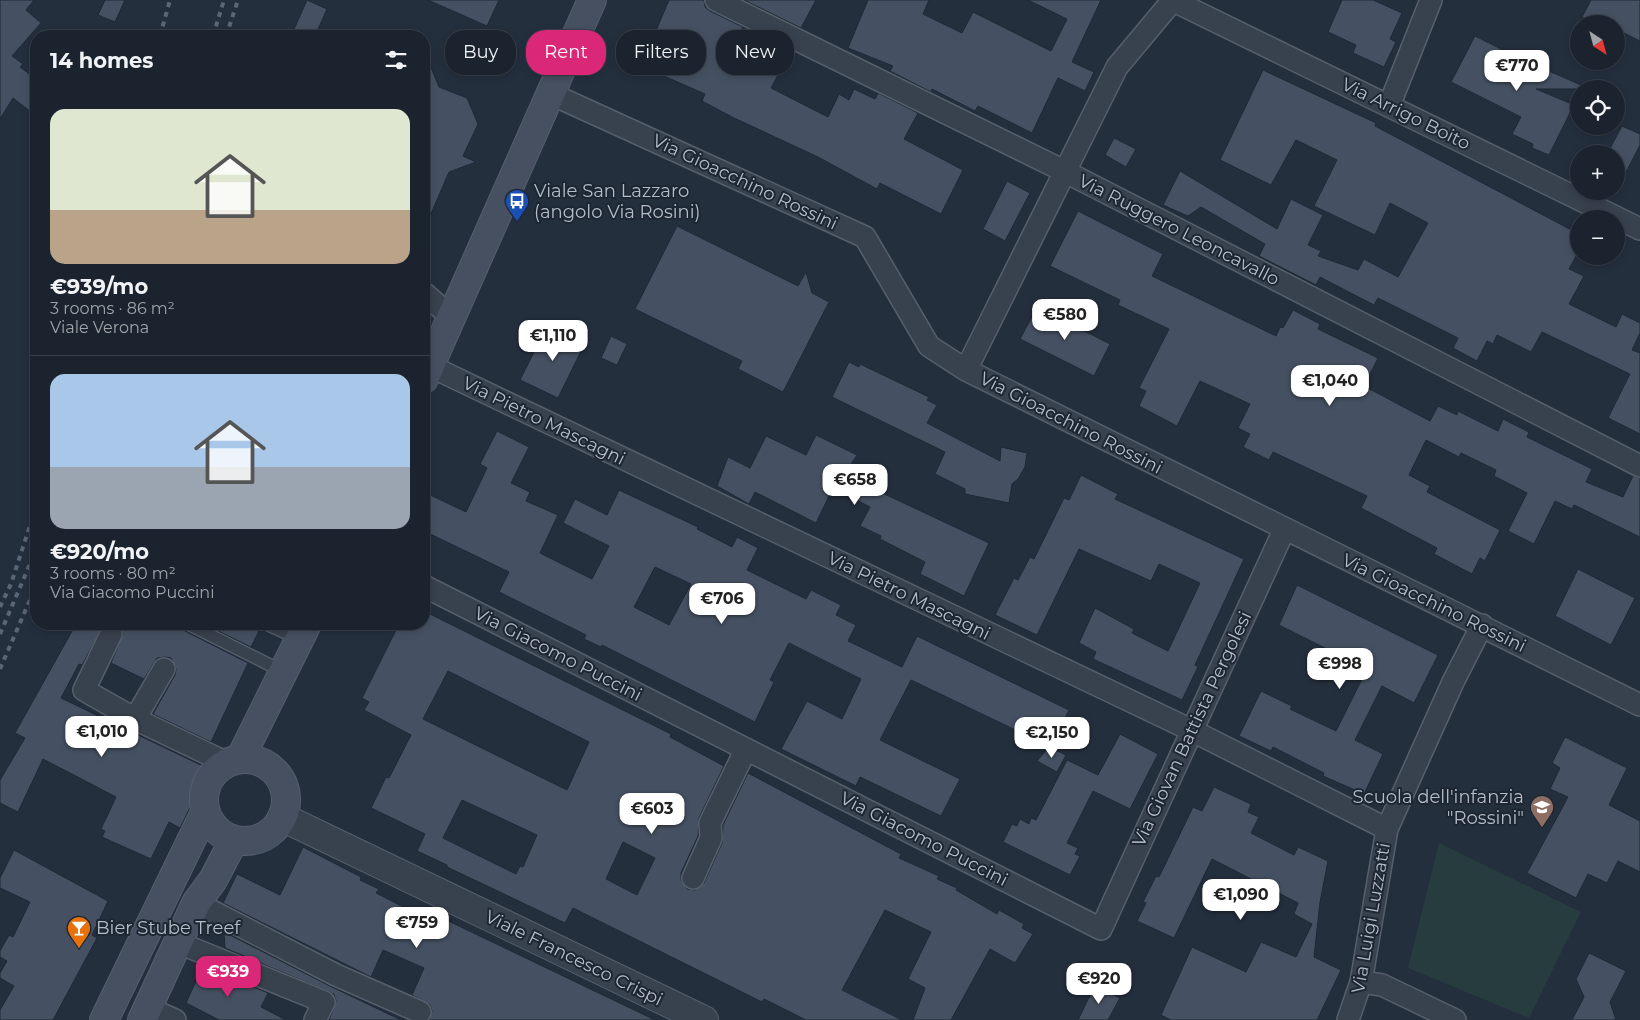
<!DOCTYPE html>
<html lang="en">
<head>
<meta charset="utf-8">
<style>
	:root { --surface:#1b232e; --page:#282f3a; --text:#f1f3f6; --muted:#a0a4aa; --line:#39404a; --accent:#db2777 }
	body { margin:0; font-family:Montserrat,sans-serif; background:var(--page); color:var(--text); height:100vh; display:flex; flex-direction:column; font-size:19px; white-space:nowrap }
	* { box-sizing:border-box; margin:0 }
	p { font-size:16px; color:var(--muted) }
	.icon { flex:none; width:28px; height:28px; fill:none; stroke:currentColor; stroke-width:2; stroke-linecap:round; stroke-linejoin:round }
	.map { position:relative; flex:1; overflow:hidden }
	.side { position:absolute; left:30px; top:30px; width:400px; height:600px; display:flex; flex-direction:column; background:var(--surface); border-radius:20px; box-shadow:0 2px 8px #0003,0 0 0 1px var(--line) }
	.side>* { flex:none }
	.banner { position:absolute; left:445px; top:30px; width:475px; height:45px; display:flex; gap:10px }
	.needle { width:32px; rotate:144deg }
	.fabs { position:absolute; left:1570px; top:15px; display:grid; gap:10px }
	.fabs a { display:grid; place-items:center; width:55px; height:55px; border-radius:50%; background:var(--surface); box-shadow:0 2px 8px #0003,0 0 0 1px var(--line); font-size:25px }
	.price { position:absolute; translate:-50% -42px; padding:0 11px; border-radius:10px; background:#fff; color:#222; font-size:16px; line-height:32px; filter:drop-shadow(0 1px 2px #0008) }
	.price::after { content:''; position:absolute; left:50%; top:30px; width:15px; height:11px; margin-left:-8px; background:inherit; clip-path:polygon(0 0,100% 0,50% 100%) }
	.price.current { background:var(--accent); color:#fff }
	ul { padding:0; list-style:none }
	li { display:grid; align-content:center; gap:10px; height:265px; padding:0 20px }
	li+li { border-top:1px solid var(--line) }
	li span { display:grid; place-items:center; height:155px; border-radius:15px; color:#555 }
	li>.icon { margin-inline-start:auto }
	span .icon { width:90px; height:90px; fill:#fffc; stroke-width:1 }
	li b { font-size:21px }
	h2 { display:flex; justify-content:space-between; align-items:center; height:60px; padding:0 20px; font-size:21px }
	.pill { padding:0 18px; border-radius:20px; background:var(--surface); box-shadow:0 2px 8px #0003,0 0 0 1px var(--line); font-size:18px; line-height:45px }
	.pill.current { background:var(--accent); color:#fff }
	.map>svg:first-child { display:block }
	.green { fill:#263c3f }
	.building { fill:#455162; stroke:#1f2835; fill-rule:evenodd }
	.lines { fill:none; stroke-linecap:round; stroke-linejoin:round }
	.service-casing { stroke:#565f6c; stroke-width:14 }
	.minor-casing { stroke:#565f6c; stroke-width:24 }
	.tertiary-casing { stroke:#565f6c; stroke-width:30 }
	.secondary-casing { stroke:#565f6c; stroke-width:30 }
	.service { stroke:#38414e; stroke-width:11 }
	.minor { stroke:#38414e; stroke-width:21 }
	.tertiary { stroke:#38414e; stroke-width:28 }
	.secondary { stroke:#465061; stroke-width:28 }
	.rail { stroke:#5a6575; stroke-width:4; stroke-dasharray:5 5; stroke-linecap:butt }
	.labels { text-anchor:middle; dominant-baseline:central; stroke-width:4; stroke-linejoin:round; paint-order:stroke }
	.street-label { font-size:18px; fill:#b4bcc9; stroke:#1d2633 }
	.poi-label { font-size:18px; fill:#b4bcc9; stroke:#1d2633; text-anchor:start }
</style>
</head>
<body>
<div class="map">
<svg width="1640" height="1020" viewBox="0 0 1640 1020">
	<rect width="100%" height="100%" fill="#242f3e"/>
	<path class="green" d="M1439 843 1581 912 1529 1018 1408 968Z"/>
	<path class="building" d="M0 0H34L26 10 41 23 12 56 23 64 20 67 36 79V116L13 98 0 119Z
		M105 0H125L115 22 98 15Z
		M307 0 327 9 315 36H291Z
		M428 0H499L487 26Z
		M669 0H704L705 7 710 11 743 27 741 30 789 55 771 88 828 117 839 94 849 100 854 89 875 99 878 93 918 113 904 139 963 170 941 214 880 183 877 189 818 157 732 117 702 101 705 94 641 66Z
		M744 0H816L801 28Z
		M868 0H929L923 14 962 33 973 12 1051 51 1067 19 1028 0H1101L1072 62 1094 72 1085 91 1058 78 1032 133 978 106 975 111 932 89 931 92 890 71 893 66 848 48Z
		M1342 0H1373L1402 13 1390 39 1396 42 1384 67 1353 53 1356 45 1328 32Z
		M1591 0H1640V41L1616 29V24H1595L1582 17Z
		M1475 36 1533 65V64L1590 89H1536L1574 105 1549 155 1532 148 1533 144 1512 134 1521 117 1451 82Z
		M424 50 439 87 467 98 478 124 463 156 476 162 449 172 424 230Z
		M1263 70 1376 123 1375 126 1579 234V251L1569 269 1584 276 1569 304 1616 327 1622 314 1640 323V333L1632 350 1640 353V434L1608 418 1630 374 1542 332 1531 352 1497 335 1493 344 1487 341 1477 361 1453 348 1458 338 1378 298 1374 305 1320 277 1316 285 1259 256 1265 244 1201 207 1188 216 1163 205 1180 171 1277 229 1291 199 1323 215 1308 245 1321 251 1318 256 1358 270 1364 259 1398 277 1428 223 1390 203 1375 235 1314 206 1337 160 1296 140 1271 185 1220 160Z
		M1622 126 1640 134V145L1616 192V154H1607Z
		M1114 138 1136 149 1126 167 1105 155Z
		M1007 181 1030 193 1005 241 983 229Z
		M1078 211 1163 254 1152 276 1276 336 1280 327 1283 328 1293 310 1320 324 1318 329 1378 358 1364 386 1430 421 1438 406 1457 415 1458 411 1498 431 1503 419 1529 432 1527 437 1592 469 1586 482 1623 497 1633 476 1640 478V537L1574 505 1572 509 1555 501 1534 544 1508 531 1527 493 1494 476 1496 470 1461 453 1459 457 1426 440 1409 475 1430 486 1427 492 1500 530 1485 561 1480 558 1472 574 1434 554 1437 548 1361 508 1367 496 1273 452 1269 460 1243 447 1250 434 1238 428 1250 404 1200 381 1177 426 1139 406 1146 391 1139 388 1169 329 1118 305 1120 300 1050 266Z
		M677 226 798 286 806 272 812 293 829 302 783 392 738 369 742 361 635 309Z
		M1037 307 1110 344 1094 376 1020 339Z
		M550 326 585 343 558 398 520 380 540 340 543 341Z
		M611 336 627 344 617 365 601 358Z
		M849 362 859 367 860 364 929 397 927 400 937 405 927 423 1000 461 1001 447 1027 453 1025 467 1018 479 1012 484 1009 503 965 494V489L935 474 945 452 832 397Z
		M497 431 529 447 511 483 530 492 526 501 558 515 540 553 592 579 609 546 563 523 575 499 607 515 619 490 698 527 697 529 732 547 737 537 758 548 747 570 806 599 811 590 841 605 836 615 856 625 848 641 902 667 917 636 1069 710 1051 747 911 680 880 740 960 779 941 816 860 777 856 786 781 749 807 701 842 719 861 679 789 643 770 680 774 682 755 722 602 645 601 647 584 639 586 635 499 592 509 572 424 531V492L466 512 487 468 480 464ZM655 567 691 584 669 625 634 607Z
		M816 435 857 455 844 475 989 543 964 596 920 574 925 562 880 539 881 536 860 526 870 507 833 488 816 523 755 492 749 504 717 486 728 457 750 468 766 436 806 455Z
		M1081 475 1118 494 1115 499 1244 559 1195 665 1198 667 1182 700 1093 659 1096 652 1079 643 1095 608 1134 629 1132 633 1168 651 1200 583 1159 564 1151 581 1079 549 1037 635 995 615 1014 578 1018 580 1030 557 1034 559 1064 498 1069 500Z
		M1578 569 1635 598 1611 645 1555 616Z
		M1297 585 1438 655 1414 703 1382 686 1355 740 1383 754 1364 794 1323 776 1324 773 1273 747 1271 751 1239 736 1261 691 1292 706 1290 709 1336 731 1367 669 1279 625Z
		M424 611 671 734 670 737 724 766 699 818 698 836 681 873V880L687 889 695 890 704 883 722 843 723 825 748 773 901 854 899 858 939 876 937 879 957 888 956 890 997 914 999 910 1024 924 1022 928 1033 934 1015 963 990 949 951 1020H913L925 988 908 979 931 932 885 910 842 990 902 1020H806L764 999 762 1002 573 908 565 923 447 867V865L417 851 425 834 371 808 386 777 389 778 411 735 364 710 369 702 362 698 399 624H424ZM448 671 589 742 567 790 423 719ZM462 800 537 835 523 867 520 866 516 874 443 838ZM623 842 655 858 637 895 606 879Z
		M76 624H104L82 665 79 664 61 698 209 769 180 828 169 822 151 859 102 837 105 831 101 829 116 797 43 759 18 812 0 803V780L25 738 15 733Z
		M118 624H181L185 631 248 663 211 742 153 714 175 675 176 669 171 658 165 657 157 658 144 679 111 663 123 634Z
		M204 624H243L259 631 251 647Z
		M1120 734 1158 754 1130 809 1093 791 1067 843 1078 848 1075 854 1080 856 1070 875 1003 842 1012 824 1017 826 1020 819 1029 824 1031 818 1036 820 1067 760 1098 775Z
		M1565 737 1627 768 1609 805 1640 821V872L1618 861 1607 883 1588 874 1576 898 1527 873 1568 797 1550 789 1560 768 1552 763Z
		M1049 747 1066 755 1057 772 1037 761Z
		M1214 787 1251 804 1248 812 1259 817 1251 833 1294 855 1298 847 1328 861 1320 902 1314 957 1341 970 1317 1020H1171L1161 1015 1192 947 1246 972 1261 942 1296 957 1312 924 1294 914 1298 903 1212 859 1174 938 1137 921 1146 903 1143 902 1156 876 1159 877 1193 807 1202 811Z
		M303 847 361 877 360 880 379 889 376 893 433 922 436 915 655 1020H429L432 1011 430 1005 412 995 424 968 383 950 371 977 223 903 237 874 280 895Z
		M14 850 108 901 92 935 97 938 53 1020H0V1010L14 986 0 978V973L7 961 0 957V951L9 935 13 937 30 902 0 888V878Z
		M224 932 330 986 401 1020H329L336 1001 334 994 225 948Z
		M1589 953 1626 971 1610 1002 1616 1020H1572L1584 997 1576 979Z
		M203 966 268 993 261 1007 286 1020H219L186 1003Z
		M1095 985 1120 998 1108 1020H1078Z"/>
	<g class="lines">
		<g class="service-casing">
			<path id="service" d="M188 624 282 671
				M266 624 299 639"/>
		</g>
		<g class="minor-casing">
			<path id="minor" d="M716 0 1064 171 1640 466
				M1172 0 1640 229
				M549 93 865 237 929 346 966 370 1640 705
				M1389 106 1431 0
				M424 293 450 316
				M430 366 1191 730 1387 829
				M966 370 1117 67 1173 0
				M424 586 1101 929 1284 530
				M111 634 84 690 135 719 227 763
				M135 719 164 669
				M693 878 711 838 710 823 746 749
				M196 903 336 975 420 1012
				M179 943 324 1002 315 1020
				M1361 982 1382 985 1455 1020
				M148 1008 175 1020
				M1348 1020 1361 982 1387 829 1453 682 1482 625"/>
		</g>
		<g class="tertiary-casing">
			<path id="tertiary" d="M282 817 704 1020"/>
		</g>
		<g class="secondary-casing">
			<path id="secondary" d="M424 379 592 0
				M240 759 307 624
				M204 800a41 41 0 1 1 82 0a41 41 0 1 1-82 0Z
				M104 1020 205 812
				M142 1020 196 903 213 880 234 840"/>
		</g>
		<use href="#service" class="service"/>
		<use href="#minor" class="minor"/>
		<use href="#tertiary" class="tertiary"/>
		<use href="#secondary" class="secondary"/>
		<path class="rail" d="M160 36 170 0
			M213 36 224 0
			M226 36 238 0
			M0 607 11 584 36 507
			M0 634 36 550
			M0 669 36 586"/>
	</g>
	<defs>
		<g id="bus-pin" transform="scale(1.25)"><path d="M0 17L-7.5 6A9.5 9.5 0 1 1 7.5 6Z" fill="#1a4fb4" stroke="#1d2633"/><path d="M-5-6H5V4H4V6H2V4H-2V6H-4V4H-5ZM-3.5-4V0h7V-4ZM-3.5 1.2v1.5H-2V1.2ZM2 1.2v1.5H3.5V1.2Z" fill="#fff"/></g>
		<g id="school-pin" transform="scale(1.25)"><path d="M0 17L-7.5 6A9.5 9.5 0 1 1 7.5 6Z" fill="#8d6e63" stroke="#1d2633"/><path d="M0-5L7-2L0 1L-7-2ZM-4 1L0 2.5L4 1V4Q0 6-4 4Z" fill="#fff"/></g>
		<g id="bar-pin" transform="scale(1.25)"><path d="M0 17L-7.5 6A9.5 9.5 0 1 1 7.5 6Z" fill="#e8710a" stroke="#1d2633"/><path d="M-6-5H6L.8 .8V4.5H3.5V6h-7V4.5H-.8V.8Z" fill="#fff"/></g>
	</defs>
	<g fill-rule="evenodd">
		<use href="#bus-pin" x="517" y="201"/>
		<use href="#school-pin" x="1542" y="807"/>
		<use href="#bar-pin" x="79" y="928"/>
	</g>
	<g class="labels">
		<g class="street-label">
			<text transform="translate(1406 114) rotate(26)">Via Arrigo Boito</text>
			<text transform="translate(745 182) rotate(25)">Via Gioacchino Rossini</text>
			<text transform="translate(1179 230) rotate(27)">Via Ruggero Leoncavallo</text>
			<text transform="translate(544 421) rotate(26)">Via Pietro Mascagni</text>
			<text transform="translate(1071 423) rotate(27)">Via Gioacchino Rossini</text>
			<text transform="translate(909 596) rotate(26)">Via Pietro Mascagni</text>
			<text transform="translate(1434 603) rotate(26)">Via Gioacchino Rossini</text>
			<text transform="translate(558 654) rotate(27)">Via Giacomo Puccini</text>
			<text transform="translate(1192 729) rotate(-65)">Via Giovan Battista Pergolesi</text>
			<text transform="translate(924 839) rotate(27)">Via Giacomo Puccini</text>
			<text transform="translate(1371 918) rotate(-80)">Via Luigi Luzzatti</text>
			<text transform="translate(574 958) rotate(26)">Viale Francesco Crispi</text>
		</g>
		<g class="poi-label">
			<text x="534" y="191">Viale San Lazzaro<tspan x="534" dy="21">(angolo Via Rosini)</tspan></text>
			<text x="1524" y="797" text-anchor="end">Scuola dell'infanzia<tspan x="1524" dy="21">"Rossini"</tspan></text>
			<text x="96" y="928">Bier Stube Treef</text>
		</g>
	</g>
</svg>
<div class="fabs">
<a><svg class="needle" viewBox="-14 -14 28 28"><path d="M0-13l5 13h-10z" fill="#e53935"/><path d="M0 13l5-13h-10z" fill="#a0a4aa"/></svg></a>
<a><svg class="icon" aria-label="locate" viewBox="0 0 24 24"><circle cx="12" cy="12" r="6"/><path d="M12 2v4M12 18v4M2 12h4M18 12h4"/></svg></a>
<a>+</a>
<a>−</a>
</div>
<b class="price" style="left:1517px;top:92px">€770</b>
<b class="price" style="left:1065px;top:341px">€580</b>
<b class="price" style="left:553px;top:362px">€1,110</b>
<b class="price" style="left:1330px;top:407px">€1,040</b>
<b class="price" style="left:855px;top:506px">€658</b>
<b class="price" style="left:722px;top:625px">€706</b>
<b class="price" style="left:1340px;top:690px">€998</b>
<b class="price" style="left:102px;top:758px">€1,010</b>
<b class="price" style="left:1052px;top:759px">€2,150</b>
<b class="price" style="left:652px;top:835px">€603</b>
<b class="price" style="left:1241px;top:921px">€1,090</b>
<b class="price" style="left:417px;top:949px">€759</b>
<b class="price current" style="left:228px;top:998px">€939</b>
<b class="price" style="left:1099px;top:1005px">€920</b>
<div class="banner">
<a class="pill">Buy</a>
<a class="pill current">Rent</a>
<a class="pill">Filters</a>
<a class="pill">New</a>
</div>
<section class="side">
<h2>14 homes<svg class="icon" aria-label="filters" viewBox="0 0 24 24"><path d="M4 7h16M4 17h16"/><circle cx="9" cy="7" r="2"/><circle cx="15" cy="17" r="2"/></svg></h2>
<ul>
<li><span style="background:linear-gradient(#dfe7d0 65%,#b9a48a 0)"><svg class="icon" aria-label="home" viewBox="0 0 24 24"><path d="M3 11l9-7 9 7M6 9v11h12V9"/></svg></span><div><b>€939/mo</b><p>3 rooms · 86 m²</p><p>Viale Verona</p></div></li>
<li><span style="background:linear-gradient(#a9c7e8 60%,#9aa5b1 0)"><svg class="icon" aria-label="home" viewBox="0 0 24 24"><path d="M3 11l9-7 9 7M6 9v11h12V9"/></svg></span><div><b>€920/mo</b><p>3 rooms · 80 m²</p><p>Via Giacomo Puccini</p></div></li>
</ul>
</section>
</div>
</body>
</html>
